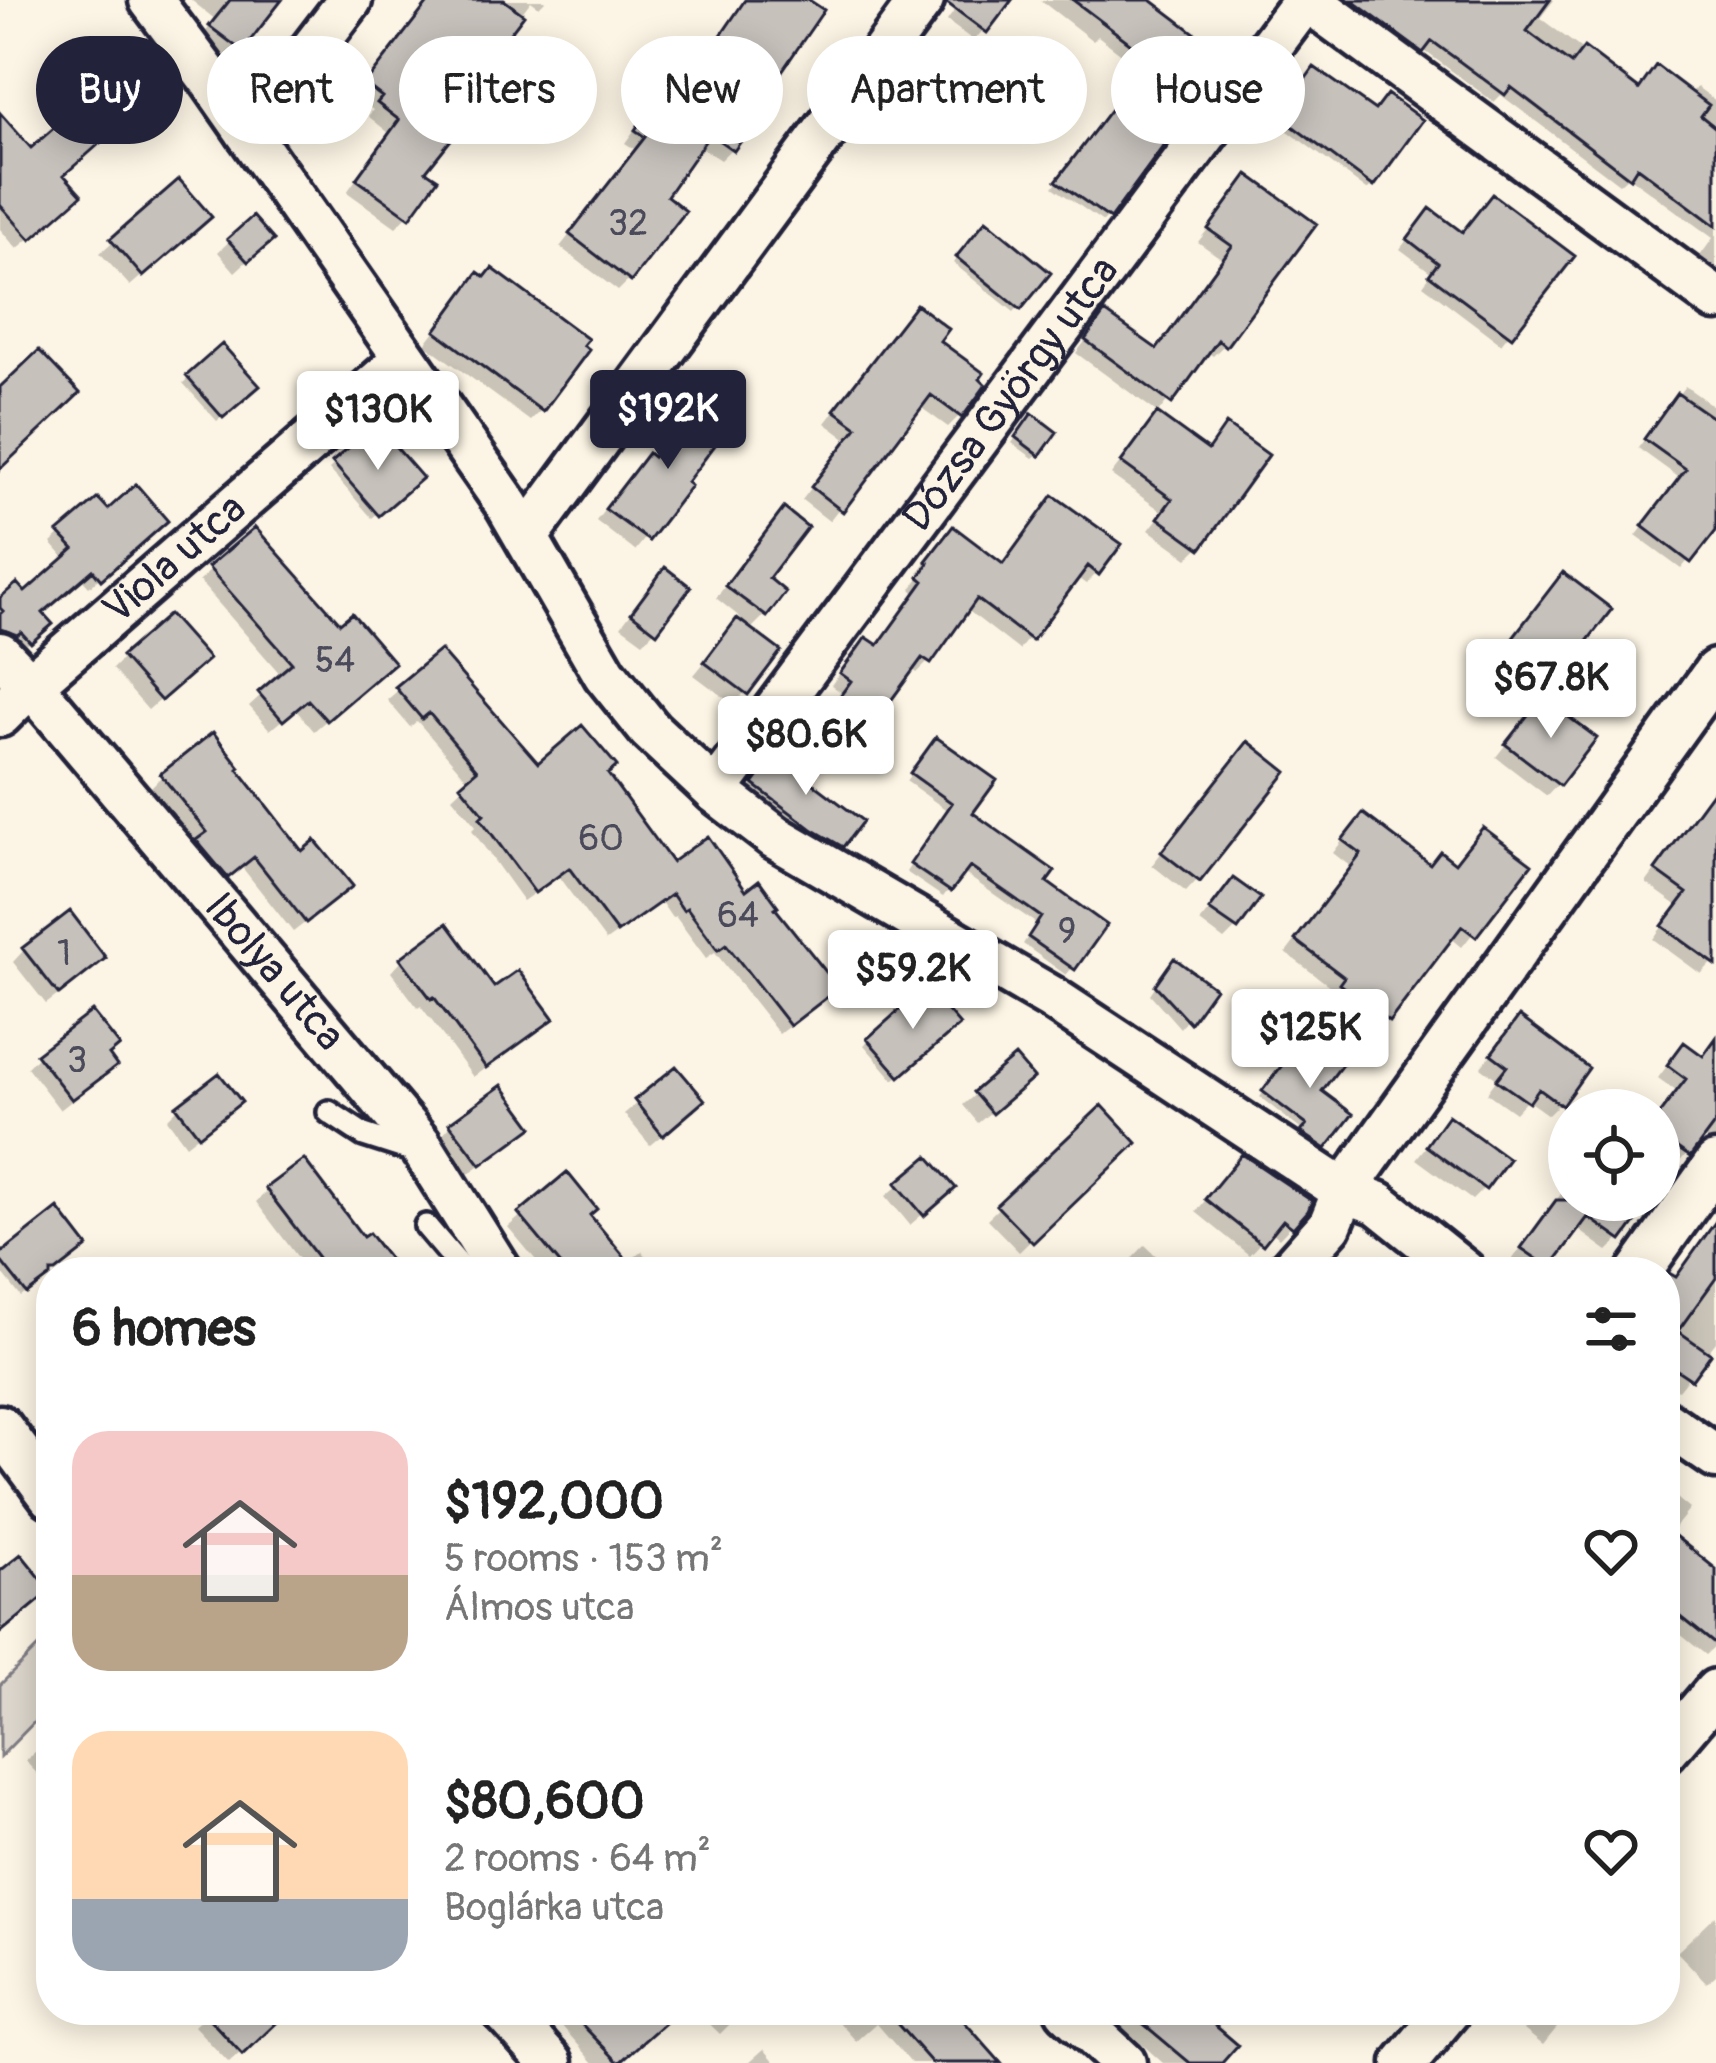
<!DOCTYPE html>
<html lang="en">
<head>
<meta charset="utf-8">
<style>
	:root { --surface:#fff; --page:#f2f2f2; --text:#222; --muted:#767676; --accent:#22223b }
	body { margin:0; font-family:Pangolin,sans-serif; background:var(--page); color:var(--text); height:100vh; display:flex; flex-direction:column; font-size:45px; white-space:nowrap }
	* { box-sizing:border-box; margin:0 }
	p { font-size:39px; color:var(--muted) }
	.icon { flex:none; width:66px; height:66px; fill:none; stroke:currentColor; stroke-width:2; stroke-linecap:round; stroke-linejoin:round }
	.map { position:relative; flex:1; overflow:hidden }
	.panel { position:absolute; left:36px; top:1257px; width:1644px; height:768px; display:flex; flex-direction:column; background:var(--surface); border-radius:48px; box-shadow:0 6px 30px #0003 }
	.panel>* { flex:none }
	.guide { position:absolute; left:36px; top:36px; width:1644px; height:108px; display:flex; gap:24px }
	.controls { position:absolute; left:1548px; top:1089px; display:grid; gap:24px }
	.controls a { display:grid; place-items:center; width:132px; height:132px; border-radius:50%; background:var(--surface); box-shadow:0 6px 30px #0003; font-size:60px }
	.price { position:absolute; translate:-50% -102px; padding:0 27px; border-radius:12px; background:#fff; color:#222; font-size:39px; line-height:78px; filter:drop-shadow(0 3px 6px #0008) }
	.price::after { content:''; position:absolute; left:50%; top:72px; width:36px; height:27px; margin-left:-18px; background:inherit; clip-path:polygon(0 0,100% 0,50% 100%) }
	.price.on { background:var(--accent); color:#fff }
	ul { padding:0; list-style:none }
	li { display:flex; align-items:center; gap:36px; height:300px; padding:0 36px }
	li span { display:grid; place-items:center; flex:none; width:336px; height:240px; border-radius:36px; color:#555 }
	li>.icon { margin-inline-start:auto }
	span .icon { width:144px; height:144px; fill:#fffc; stroke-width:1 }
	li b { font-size:51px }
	h2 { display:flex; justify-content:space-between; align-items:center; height:144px; padding:0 36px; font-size:51px }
	.pill { padding:0 42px; border-radius:54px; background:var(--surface); box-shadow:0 6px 30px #0003; font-size:42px; line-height:108px }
	.pill.on { background:var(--accent); color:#fff }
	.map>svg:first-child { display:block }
	.green { fill:#dcd6cc; stroke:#7f7c84; stroke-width:3 }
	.shadow { fill:#0003 }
	.building { fill:#c6c1bb; stroke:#22223b; stroke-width:3 }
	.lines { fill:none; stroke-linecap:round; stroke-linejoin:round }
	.lane-casing { stroke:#22223b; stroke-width:30 }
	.street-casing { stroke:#22223b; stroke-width:51 }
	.lane { stroke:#fcf5e5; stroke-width:21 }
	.street { stroke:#fcf5e5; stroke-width:42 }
	.labels { text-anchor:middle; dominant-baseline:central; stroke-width:10; stroke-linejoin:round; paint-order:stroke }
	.number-label { font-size:36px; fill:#4b4a5b }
	.street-label { font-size:42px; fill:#22223b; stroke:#fcf5e5 }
</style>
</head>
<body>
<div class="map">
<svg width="1716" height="2063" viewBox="0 0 1716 2063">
	<rect width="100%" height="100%" fill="#fcf5e5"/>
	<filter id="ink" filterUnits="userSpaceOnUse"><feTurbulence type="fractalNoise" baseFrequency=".00833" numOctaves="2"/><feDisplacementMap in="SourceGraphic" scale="24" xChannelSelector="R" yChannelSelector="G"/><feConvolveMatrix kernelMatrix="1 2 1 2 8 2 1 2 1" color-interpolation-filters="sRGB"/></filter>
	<g filter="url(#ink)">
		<path class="green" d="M51 1634V1705L0 1757V1685Z"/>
		<path class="shadow" d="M191 0H278L230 59 201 37 216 20Z
			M431 0H546L539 7 531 1 463 90 422 172 407 216 396 227 347 192 389 133 368 116 373 110 356 97Z
			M744 0H804L731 149 720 160 699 146 663 197 629 280 618 291 560 247 636 150 625 143 674 75 685 63 696 71Z
			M962 0H1008L974 41 947 21Z
			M1040 0H1146L1199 95 1188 105 1098 36 1093 41Z
			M1331 0H1554L1540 18 1638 91 1690 94 1697 87 1716 101V267L1700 256 1713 238 1628 176 1619 184 1501 95 1494 102 1422 49 1412 59Z
			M1310 76 1372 185 1367 190 1276 122Z
			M1110 114 1108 217 1103 222 1053 187Z
			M0 118 30 152 61 175 67 206 17 249 0 229Z
			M1248 178 1224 345 1213 356 1206 351 1158 413 1076 353 1106 315 1155 351 1222 259 1198 242Z
			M179 183 197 228 130 286 100 253Z
			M252 220 258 251 235 272 218 252Z
			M1422 220 1461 235 1570 257 1501 344 1423 285 1432 273 1400 249Z
			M981 229 1047 274 1014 312 953 263Z
			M478 275 541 410 530 421 425 344Z
			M905 320 935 342 959 416 948 427 919 406 829 521 802 500 848 440 825 423Z
			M222 348 256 386 217 421 183 383Z
			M1685 386 1716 408V526L1681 569 1636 536 1681 479 1638 448Z
			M1027 422 1038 454 1033 458 1012 443Z
			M1146 429 1206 452 1215 440 1199 547 1188 558 1149 530 1163 512 1111 475Z
			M364 438 377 453 419 478 372 518 329 469Z
			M652 459 687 486 635 551 596 521 637 468Z
			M1042 510 1097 573 1086 584 1076 577 1019 650 966 609 928 662 917 673 911 668 874 715 866 710 845 735 823 719 842 693 831 685 866 640 876 647 915 593 911 589 921 575 918 573 942 541 1001 567Z
			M107 513 155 530 89 587 81 578 40 614V634L20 650 0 640V602L25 596 66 560 51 543 61 534Z
			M773 523 765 579V615L749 631 777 652 734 705 694 675 741 618 716 598Z
			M211 570 379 675 314 731 295 709 270 730 249 706 282 676 199 581Z
			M654 583V631L643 642 621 626Z
			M1552 588 1560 672 1548 684 1504 650Z
			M440 654 538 767 604 774 672 866 825 998 779 1034 715 952 706 958 675 916 672 918 661 902 606 941 558 876 523 901 472 830 476 826 452 797 469 781 417 721 410 727 387 700Z
			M123 658 193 670 148 710 112 669Z
			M1531 712 1558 784 1547 796 1496 757Z
			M930 747 969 813 1042 883 1072 968 1066 975 1023 944 1037 924 962 872 943 897 906 872 948 811 906 781Z
			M1236 757 1197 880 1186 892 1152 865Z
			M770 762 806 781 840 845 829 857 744 797Z
			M162 776 337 898 293 932 241 866 215 887 187 854 196 845 151 787Z
			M1716 816V958L1701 974 1653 939 1678 906 1646 883 1693 819Z
			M1352 828 1429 867 1527 865 1462 947 1450 937 1375 1031 1330 997 1335 990 1286 953 1351 867 1333 853Z
			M1233 882 1236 928 1224 940 1200 922Z
			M24 950 91 970 46 1004 13 962Z
			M402 960 493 992 538 1030 473 1077 421 1006 418 1008 391 972Z
			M1167 969 1211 988 1180 1028 1150 994Z
			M926 991 956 1025 894 1080 864 1045Z
			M1519 1020 1559 1104 1548 1115 1527 1100 1515 1113 1487 1093 1497 1079 1481 1067Z
			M1302 1042 1318 1091 1324 1147 1319 1152 1299 1138 1304 1132 1260 1097Z
			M38 1056H106L102 1077 60 1110 27 1067Z
			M1716 1056V1146L1702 1136 1676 1166 1659 1154V1115L1676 1091 1658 1078 1673 1058 1710 1065Z
			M1015 1060 1018 1089 978 1123 963 1105Z
			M676 1070 690 1112 650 1145 624 1114Z
			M178 1108 227 1113 186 1145 167 1119Z
			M1102 1109 1133 1143 1019 1252 987 1219Z
			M1448 1119 1484 1188 1472 1200 1416 1159Z
			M451 1125 518 1138 468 1174 440 1137Z
			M928 1160 940 1199 910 1225 886 1196Z
			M1230 1169 1306 1210 1279 1238 1271 1231 1249 1255 1196 1212Z
			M566 1177 587 1216 626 1264 642 1251 660 1272H546L508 1227Z
			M1569 1183V1200H1623L1620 1239 1608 1251 1576 1228 1542 1272H1528L1512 1260Z
			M267 1191 363 1241 396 1272H309L256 1202Z
			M1716 1221V1342L1678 1390 1665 1381V1291Z
			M1145 1245 1173 1272H1119Z
			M0 1258 53 1272 21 1297 0 1270Z
			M1665 1488 1690 1509 1669 1535 1716 1573V1646L1706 1655 1665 1622Z
			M51 1737V1788L25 1761Z
			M1665 1850 1679 1861 1665 1881Z
			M1716 1915V1975L1707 1983 1677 1952Z
			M211 2010H282L284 2012 229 2063 194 2026Z
			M576 2010H655L652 2031 616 2063H594L561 2025Z
			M695 2010H744L720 2034Z
			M828 2010H930L997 2063H911L876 2023 856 2041Z
			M1109 2010H1193L1218 2063H1163L1107 2013Z
			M1540 2010H1571L1543 2045 1524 2030Z
			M764 2049 776 2063H748Z"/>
		<path class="building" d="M230 0H282L242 51 209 26Z
			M430 0H504L524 15 467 89 482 101 426 171 438 179 410 218 356 179 399 120 377 103 382 97 365 84Z
			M745 0H809L824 10 756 109 761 113 734 151 710 134 667 196 686 211 631 282 569 234 645 137 635 130 685 59 698 69Z
			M947 0H1012L987 33 947 3Z
			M1073 0H1151L1229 59 1201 97Z
			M1351 0H1550L1527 31 1571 64 1584 47 1639 89 1656 65 1709 105 1701 116 1716 128V226L1637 167 1630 178 1511 87 1505 95 1432 41 1423 53Z
			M1314 67 1375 110 1387 94 1423 120 1374 187 1279 116Z
			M96 91 124 122 64 175 82 195 31 240 0 205V113L31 148Z
			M1114 105 1165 144 1110 219 1056 181Z
			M1248 174 1317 224 1226 347 1218 340 1172 404 1085 340 1105 312 1157 349 1232 246 1208 229Z
			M179 179 212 217 143 277 110 239Z
			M1492 194 1575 256 1512 337 1429 275 1438 263 1407 239 1430 208 1462 232Z
			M253 216 274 240 248 262 227 239Z
			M986 220 1051 273 1021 310 956 257Z
			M492 268 588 339 583 345 589 350 543 412 435 331 478 272 485 277Z
			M916 304 949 329 940 341 984 373 980 379 986 385 962 418 931 395 843 512 811 487 857 427 834 410Z
			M222 344 260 386 223 418 186 376Z
			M39 350 80 393 0 469V387Z
			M1677 393 1716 420V531L1691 563 1642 526 1686 469 1644 439Z
			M697 399 731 424 687 482 691 486 649 541 605 509 648 453 653 457Z
			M1032 413 1057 432 1040 456 1015 437Z
			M1157 413 1208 450 1226 424 1269 455 1201 549 1158 518 1172 499 1121 462Z
			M364 434 377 449 389 439 423 478 379 516 332 462Z
			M136 484 168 521 101 580 93 570 43 613 53 624 31 643 21 632 17 635 0 629V614L3 611 0 608V598L17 583 25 592 74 549 58 532 98 498 108 509Z
			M1053 495 1122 544 1099 575 1088 566 1032 641 977 599 931 664 922 658 887 706 878 699 858 726 832 707 851 681 840 673 866 637 878 645 924 581 919 577 929 563 926 561 953 526 1003 564Z
			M784 508 808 527 769 578 786 592 767 617 725 586Z
			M255 527 340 623 352 613 395 663 327 721 308 700 283 721 258 692 292 663 208 567Z
			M665 567 691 587 657 633 631 613Z
			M1563 572 1612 609 1562 674 1513 637Z
			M169 614 209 659 161 701 121 656Z
			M737 618 781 651 748 695 704 662Z
			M440 650 538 763 582 725 617 766 608 774 672 862 708 836 746 890 759 880 778 906 775 908 839 988 790 1026 726 944 718 950 687 908 683 910 672 894 617 933 569 868 535 893 480 818 484 814 460 785 477 770 429 713 422 719 395 687Z
			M1542 697 1597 738 1560 786 1505 744Z
			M213 732 240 767 238 769 302 851 315 840 353 886 306 923 254 857 228 878 196 840 207 832 160 774Z
			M936 737 997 780 973 813 1055 871 1047 882 1107 925 1075 970 1028 937 1041 917 970 867 951 892 910 864 952 803 910 773Z
			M1248 741 1287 772 1200 882 1161 852Z
			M781 747 816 773 810 781 863 821 843 847 812 829 753 784Z
			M1716 787V965L1662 926 1687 893 1655 870Z
			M1363 813 1430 864 1440 851 1455 863 1483 827 1532 864 1476 937 1462 926 1389 1022 1339 984 1344 977 1295 940 1361 854 1342 840Z
			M1233 878 1261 898 1238 930 1209 910Z
			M70 911 106 958 59 995 22 948Z
			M447 923 494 987 518 970 554 1019 486 1068 434 997 431 999 400 958Z
			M1174 958 1215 988 1190 1023 1155 985Z
			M926 986 960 1025 900 1077 867 1039Z
			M92 1011 120 1046 109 1055 117 1066 72 1100 36 1054Z
			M1519 1016 1589 1068 1562 1106 1539 1089 1529 1103 1496 1080 1507 1066 1491 1054Z
			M1307 1033 1344 1062 1322 1091 1353 1114 1326 1149 1301 1132 1307 1125 1262 1091Z
			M1716 1038V1122L1690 1157 1659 1135V1114L1686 1079 1667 1065 1684 1042 1703 1056Z
			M1015 1056 1034 1078 992 1114 973 1092Z
			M676 1066 705 1100 663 1136 634 1100Z
			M219 1073 242 1102 199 1136 176 1106Z
			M502 1085 533 1127 481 1165 449 1123Z
			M1102 1105 1137 1143 1033 1243 996 1205Z
			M1448 1115 1509 1159 1486 1190 1426 1146Z
			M1242 1154 1312 1201 1308 1211 1293 1228 1283 1220 1263 1245 1205 1199Z
			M928 1156 956 1188 924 1216 896 1183Z
			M304 1159 363 1237 369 1233 399 1272H329L265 1188Z
			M567 1172 597 1209 590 1215 637 1272H567L518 1213Z
			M1556 1200H1628L1644 1211 1622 1241 1588 1217 1550 1268 1521 1248Z
			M58 1208 88 1247 56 1272H51V1276L27 1294 0 1260V1254Z
			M1716 1221V1278L1678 1331 1711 1354 1692 1380 1665 1362V1279L1669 1273 1676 1277Z
			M1665 1528 1716 1569V1645L1665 1604Z
			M21 1554 51 1591 0 1633V1571Z
			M201 2010H290L243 2055Z
			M568 2010H679L619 2063Z
			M885 2010H954L1001 2063H932Z
			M1127 2010H1197L1238 2045 1222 2063H1190Z"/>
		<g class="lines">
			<g class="lane-casing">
				<path id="lane" d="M329 1112 364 1135 420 1153
					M426 1226 465 1272"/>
			</g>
			<g class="street-casing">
				<g id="street">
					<path d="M151 0 211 80 508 506 605 674 650 730 715 791 775 837 1050 997 1344 1191 1378 1203 1464 1272"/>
					<path d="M1308 0 1716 299"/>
					<path d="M248 133 350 0"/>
					<path d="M527 536 922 0"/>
					<path id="s1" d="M0 654 45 701 419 1143 500 1272"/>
					<path id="s2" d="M0 715 30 685 405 359"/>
					<path id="s3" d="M715 791 1305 0"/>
					<path d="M1288 1272 1330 1225 1344 1191 1716 671"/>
					<path d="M1639 1272 1716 1164"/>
					<path d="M1665 1422 1716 1457"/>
					<path d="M0 1427 51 1496"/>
					<path d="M1665 1751 1716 1691"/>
					<path d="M503 2010 551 2063"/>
					<path d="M1067 2010 1124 2063"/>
					<path d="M1405 2063 1449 2010"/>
				</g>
			</g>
			<use href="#lane" class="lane"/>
			<use href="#street" class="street"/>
		</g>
	</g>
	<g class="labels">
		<g class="number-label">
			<text x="628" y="223">32</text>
			<text x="335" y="660">54</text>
			<text x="601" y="838">60</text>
			<text x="738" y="915">64</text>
			<text x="1067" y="931">9</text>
			<text x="64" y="953">1</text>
			<text x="77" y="1060">3</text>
		</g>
		<g class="street-label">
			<text stroke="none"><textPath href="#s3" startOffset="495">Dózsa György utca</textPath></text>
			<text stroke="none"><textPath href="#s2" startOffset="234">Viola utca</textPath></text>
			<text stroke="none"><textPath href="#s1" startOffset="420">Ibolya utca</textPath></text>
		</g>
	</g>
</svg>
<div class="controls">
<a><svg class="icon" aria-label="locate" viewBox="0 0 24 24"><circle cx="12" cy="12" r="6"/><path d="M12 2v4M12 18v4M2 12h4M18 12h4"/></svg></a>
</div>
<b class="price on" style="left:668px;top:472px">$192K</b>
<b class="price" style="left:378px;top:473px">$130K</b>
<b class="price" style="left:1551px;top:741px">$67.8K</b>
<b class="price" style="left:806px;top:798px">$80.6K</b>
<b class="price" style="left:913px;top:1032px">$59.2K</b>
<b class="price" style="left:1310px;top:1091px">$125K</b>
<div class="guide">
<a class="pill on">Buy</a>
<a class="pill">Rent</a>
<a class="pill">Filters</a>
<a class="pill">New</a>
<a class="pill">Apartment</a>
<a class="pill">House</a>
</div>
<section class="panel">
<h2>6 homes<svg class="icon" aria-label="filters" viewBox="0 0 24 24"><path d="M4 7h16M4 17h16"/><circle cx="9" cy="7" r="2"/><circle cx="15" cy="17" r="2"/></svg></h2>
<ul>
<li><span style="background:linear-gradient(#f6c9c9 60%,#b9a48a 0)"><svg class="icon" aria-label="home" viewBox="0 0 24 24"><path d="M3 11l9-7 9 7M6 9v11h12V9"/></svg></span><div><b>$192,000</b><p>5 rooms · 153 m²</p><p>Álmos utca</p></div><svg class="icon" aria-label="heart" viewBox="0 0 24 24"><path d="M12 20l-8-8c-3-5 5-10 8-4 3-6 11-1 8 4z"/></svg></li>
<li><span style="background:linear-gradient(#ffd9b3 70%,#9aa5b1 0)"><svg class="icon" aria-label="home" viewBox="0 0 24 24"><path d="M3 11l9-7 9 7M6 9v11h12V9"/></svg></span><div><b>$80,600</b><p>2 rooms · 64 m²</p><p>Boglárka utca</p></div><svg class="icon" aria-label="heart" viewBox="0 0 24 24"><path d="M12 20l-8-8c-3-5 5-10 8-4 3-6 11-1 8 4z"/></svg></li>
</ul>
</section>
</div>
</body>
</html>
